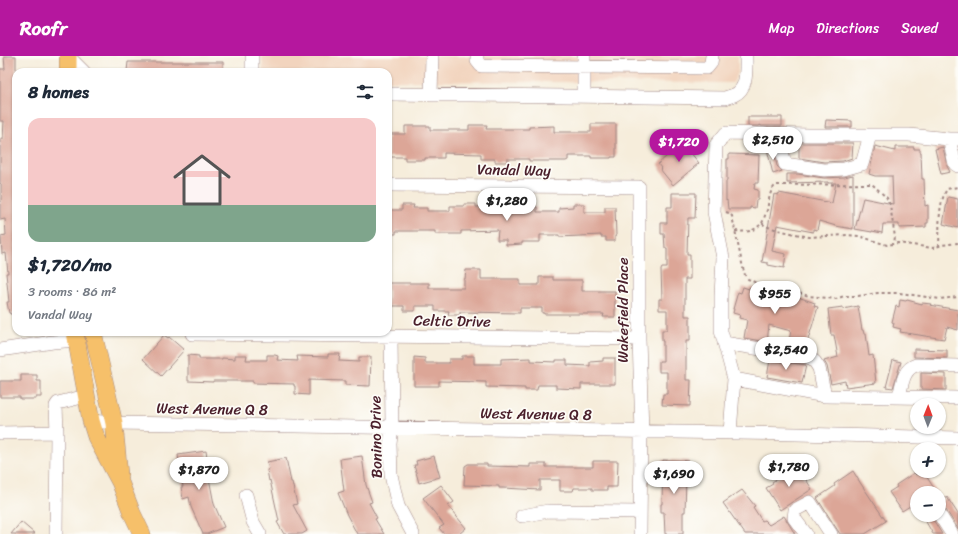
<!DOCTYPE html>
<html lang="en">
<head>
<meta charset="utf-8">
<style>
	:root { --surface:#fff; --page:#f6f6f7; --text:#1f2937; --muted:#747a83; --accent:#b5179e }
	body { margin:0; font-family:Sriracha,sans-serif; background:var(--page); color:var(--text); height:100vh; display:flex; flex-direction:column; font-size:15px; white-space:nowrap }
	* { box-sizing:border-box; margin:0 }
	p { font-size:13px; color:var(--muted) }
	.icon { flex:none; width:22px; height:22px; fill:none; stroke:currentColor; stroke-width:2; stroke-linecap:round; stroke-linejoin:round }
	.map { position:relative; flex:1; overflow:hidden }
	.drawer { position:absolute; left:12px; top:12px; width:380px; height:268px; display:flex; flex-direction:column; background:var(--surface); border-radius:12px; box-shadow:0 1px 3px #0004 }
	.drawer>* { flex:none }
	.needle { width:26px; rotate:1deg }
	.buttons { position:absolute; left:910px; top:342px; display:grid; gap:8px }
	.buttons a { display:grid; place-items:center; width:36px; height:36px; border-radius:50%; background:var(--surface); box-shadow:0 1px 3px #0004; font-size:20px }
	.price { position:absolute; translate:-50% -34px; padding:0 9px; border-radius:14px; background:#fff; color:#222; font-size:13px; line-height:26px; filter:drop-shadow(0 1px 2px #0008) }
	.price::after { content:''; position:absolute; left:50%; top:24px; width:12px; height:9px; margin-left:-6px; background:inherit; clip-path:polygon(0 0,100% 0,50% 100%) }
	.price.active { background:var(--accent); color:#fff }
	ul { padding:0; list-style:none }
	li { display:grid; align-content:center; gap:8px; height:212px; padding:0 16px }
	li span { display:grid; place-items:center; height:124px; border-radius:12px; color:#555 }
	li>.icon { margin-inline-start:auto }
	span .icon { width:72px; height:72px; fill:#fffc; stroke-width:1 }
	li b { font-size:17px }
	h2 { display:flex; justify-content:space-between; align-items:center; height:48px; padding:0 16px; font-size:17px }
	header { display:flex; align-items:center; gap:24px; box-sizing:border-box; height:56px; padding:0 20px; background:var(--accent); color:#fff }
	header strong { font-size:19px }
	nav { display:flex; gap:22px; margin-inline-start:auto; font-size:14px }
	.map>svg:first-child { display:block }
	.built { fill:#f2d4be }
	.building { fill:#dca697 }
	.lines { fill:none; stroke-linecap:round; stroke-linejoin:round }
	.minor-casing { stroke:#a08683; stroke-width:14 }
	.major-casing { stroke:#a08683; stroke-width:18 }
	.path { stroke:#a08683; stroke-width:2; stroke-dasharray:3 3; stroke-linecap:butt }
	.minor { stroke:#fff; stroke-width:13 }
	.major { stroke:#f6c06b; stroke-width:17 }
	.labels { text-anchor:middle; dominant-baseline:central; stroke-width:3.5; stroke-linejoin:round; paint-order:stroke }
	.street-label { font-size:15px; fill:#4a1f2b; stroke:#fdfcf7 }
</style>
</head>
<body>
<header>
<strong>Roofr</strong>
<nav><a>Map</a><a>Directions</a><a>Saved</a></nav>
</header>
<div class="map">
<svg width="958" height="478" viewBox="0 0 958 478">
	<rect width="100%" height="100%" fill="#fdfcf7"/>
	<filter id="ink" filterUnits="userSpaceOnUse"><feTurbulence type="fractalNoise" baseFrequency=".025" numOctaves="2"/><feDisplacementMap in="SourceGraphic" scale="8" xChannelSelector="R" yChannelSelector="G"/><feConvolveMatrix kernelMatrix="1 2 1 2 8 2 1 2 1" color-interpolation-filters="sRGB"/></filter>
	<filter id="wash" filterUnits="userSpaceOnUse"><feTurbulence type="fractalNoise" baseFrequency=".012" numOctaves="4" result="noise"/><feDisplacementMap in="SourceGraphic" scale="16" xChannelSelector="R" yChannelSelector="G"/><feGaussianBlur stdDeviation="0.9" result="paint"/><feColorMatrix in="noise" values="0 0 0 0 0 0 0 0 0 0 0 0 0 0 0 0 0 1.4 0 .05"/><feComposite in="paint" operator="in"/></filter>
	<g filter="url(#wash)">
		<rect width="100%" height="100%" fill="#f6eddb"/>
		<path class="built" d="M262 0H738V17L733 27 388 25V16H263Z"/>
		<g id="blocks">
			<path class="building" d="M4 0H16V258H10V257H9L7 246H9L6 217H8L6 197 2 198 1 180 6 179 5 163 0 164V146H1V128L0 127V83H3L4 65H0V13H5Z
				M128 6H223V16L127 15Z
				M748 61H782V70H761V69L759 70H748Z
				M826 64 852 65V71H825Z
				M591 68H616V101H611V102H591V100H568V104L566 105H529V103H507V106H495V103H481V98L444 97V102H425V104H405V101H388V78H405V70H430V74H469V69H487L486 73H529V71L554 70V76H591Z
				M687 85 694 93 690 96 699 107 673 129 660 113 661 112 658 108 667 100 682 87 683 88Z
				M799 87H853L852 102 843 105 824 106 799 102Z
				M875 90 895 95V91H914V93H920V96H921L922 123H924L925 150 928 149V167H926V171L899 172V168H883L882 177 872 175V176L855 173 863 142 893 148 892 120H875L869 118Z
				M773 91 777 110 782 115 773 118 767 93Z
				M943 91 947 110 950 116 941 118 935 93Z
				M729 98 759 99 758 127H755L754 133 758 134V144H756L755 152 750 151V153H728L727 144 726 145V125H727V103H729Z
				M787 118H798L824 122 844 121 853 119V173L836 170 819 165 817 174 813 173V176L777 169 772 195 786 198 784 212 768 209V207L762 206 774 138 778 139 779 137 832 147 836 127H828V126L787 127Z
				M672 137H696L695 162H688L687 198H690V223H685V260H690V285H686V324H691L690 350 662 349 663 338H667V316H659V305H663V285H662V274H667V254H659V243H662L661 214 662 212H667V192H665L664 178H661V167H667V151H672Z
				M948 141 958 143V172L943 168Z
				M464 148H476V151H498V150L537 151V156H559V152L573 151V148H584V156H605V151H615L616 180H615V185H606V181H601V179L559 181V179H540V186H522V188L506 189V184H497L498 174 461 175V178H435V175H396V178H388V154H402V149H414L413 152H427V155H450V150H464Z
				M466 214H481V223H520V229H539V221H553V224H582V235H615V261H603L604 258H544V257H542V252H520V257L460 256V259H448L449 255H435V250H415V255H404V250H388V227H429V232H464V223H465Z
				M743 231 749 233 750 231 765 236V235L772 236 797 243 798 241 815 247 814 250 818 251 807 287 809 288 808 293 788 289 791 275 769 269 767 286 744 282 747 264 739 262 740 259 733 257 734 253H733L738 236 741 237Z
				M900 244 906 245 907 244 922 248V247L931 248 930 249 958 254V274L947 271 944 283 900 276 901 273 893 271 894 267 892 266 896 250 899 251Z
				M858 250 862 274H863L864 278H866L869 300 873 299 876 327 846 331 845 325 831 328 827 310 824 305 838 301 834 279H831L828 253 843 251V253Z
				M164 279 168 282 169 281 184 294 161 320 143 303Z
				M914 293 947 294V302L914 301Z
				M328 298H340L339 305 359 306V301H371L370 330 345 329V325L309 324V339L295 338V330H294V328L253 327V325H213V326L188 325V299L199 300V303H222V302L235 303V299H247L246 304H267V299H275L278 300 277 304 298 305 297 300 328 301Z
				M462 300H474V308H501V303L531 302V305L556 306V304H567V309L590 310V306L603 305V302H615V328H581V333L556 332V329H538L537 334H525V332L486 331V326L439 325V330H414V301L425 302V307H449V303H462Z
				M770 304 806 309 802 327 767 321Z
				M893 304 901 306 893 332 886 331Z
				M921 317 946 318V334L921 333Z
				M21 319H37V325H41V341H36V343H20V341H0V325H21Z
				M206 395 208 409 209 408 210 417H208L214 448 224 471 207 478H203L191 451 189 441 183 443 181 431H183L178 399Z
				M362 400 366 429 372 446 369 447 377 462 375 463 384 478H357L347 459 338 437 344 435 340 403Z
				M434 400 440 421 419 427 414 409H417L416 405Z
				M286 402 291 426H292L297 448 293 449 307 475 302 478H284L277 466 279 465 270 424 269 425 267 414 269 413 267 406Z
				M663 404 688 405V420L686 421 685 456H683V478H665L664 456H661V448H662Z
				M593 405H618L617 431H607V434H592V432H574L573 435H560V424H540V434L503 432H499V430L464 429 465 410 468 408H487V410L530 411V408H546V411H593Z
				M798 411 812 433 780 454 766 432 773 428 772 426 790 414 791 416Z
				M853 415 861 428 886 465 865 478H840L817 442 835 430 834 428Z
				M922 415H923L937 437H917V448L911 451 910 450 902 455 889 436 897 431 896 429 914 417 916 419Z
				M441 429 454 446 448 450 466 472 459 478H444L439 472 444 469 423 442Z
				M742 434 755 450 753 451 762 465 764 464 769 469 784 460 795 478H745L723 447Z
				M947 441 958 458V473L946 454 942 451 939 446Z
				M922 459H931L932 462 942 478H933Z
				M21 466 35 478H11Z"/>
		</g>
	</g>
	<g filter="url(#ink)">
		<use href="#blocks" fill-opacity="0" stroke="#a08683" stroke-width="1"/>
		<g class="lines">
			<g class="minor-casing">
				<path id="minor" d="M68 0 84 16
					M477 0V5L481 10 707 12 711 7 712 0
					M252 16V0
					M388 38 725 42C728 41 731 40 734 39 748 33 746 13 746 0
					M431 39 432 0
					M584 40V0
					M778 78 785 108 824 114 844 113 862 108 870 79
					M949 83 955 108 958 110
					M958 83H949L909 79H809L726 77 716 89 714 156 723 202 721 239V275L734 323 825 340 958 342
					M388 129 639 131V283L642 376
					M192 276V278L639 283
					M391 280 392 371 390 388 391 419 398 450 413 478
					M724 287 809 301 815 306 819 312 825 340
					M0 294 53 286 76 284
					M899 341C902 329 903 313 916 309L958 310
					M91 365 114 367 796 378 958 382
					M0 377 57 376
					M730 377 734 323
					M246 439 253 466 260 478
					M939 458 952 478
					M522 460 548 455 640 456
					M56 478 57 376 56 350 58 347 86 340
					M640 478 641 376
					M806 478 794 462 795 454 810 446 831 478"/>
			</g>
			<g class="major-casing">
				<path id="major" d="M68 16V0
					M75 276 91 365 96 381 120 426 132 457 142 478
					M93 276 114 367 119 418"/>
			</g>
			<path class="path" d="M726 156 729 157 732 160 743 212 745 219 748 223 752 225 759 228 786 233 809 240 836 243 844 240H858L878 237H900L940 243 958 241
				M762 167C764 163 765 159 767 154 769 145 769 135 776 129L872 128 887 142 890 149 895 181 894 187
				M735 175C747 176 752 177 762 167L765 170 778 174 809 181 847 179 859 180 887 189 898 187 933 192 942 189 958 187
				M939 191C940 171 937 150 947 133L958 131"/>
			<use href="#minor" class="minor"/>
			<use href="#major" class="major"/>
		</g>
	</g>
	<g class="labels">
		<g class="street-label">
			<text transform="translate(514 114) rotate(1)">Vandal Way</text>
			<text transform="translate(623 254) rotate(-90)">Wakefield Place</text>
			<text transform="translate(452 265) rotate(1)">Celtic Drive</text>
			<text transform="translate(212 353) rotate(1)">West Avenue Q 8</text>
			<text transform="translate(536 358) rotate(1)">West Avenue Q 8</text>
			<text transform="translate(376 381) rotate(-91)">Bonino Drive</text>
		</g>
	</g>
</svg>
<div class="buttons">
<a><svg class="needle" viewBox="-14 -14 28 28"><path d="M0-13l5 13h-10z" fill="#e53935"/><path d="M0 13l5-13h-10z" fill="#747a83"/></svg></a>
<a>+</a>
<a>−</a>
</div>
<b class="price" style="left:773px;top:105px">$2,510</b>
<b class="price active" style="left:679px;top:107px">$1,720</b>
<b class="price" style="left:507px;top:166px">$1,280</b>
<b class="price" style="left:775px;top:259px">$955</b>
<b class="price" style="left:786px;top:315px">$2,540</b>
<b class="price" style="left:789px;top:432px">$1,780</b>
<b class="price" style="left:199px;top:435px">$1,870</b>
<b class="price" style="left:674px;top:439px">$1,690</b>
<section class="drawer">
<h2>8 homes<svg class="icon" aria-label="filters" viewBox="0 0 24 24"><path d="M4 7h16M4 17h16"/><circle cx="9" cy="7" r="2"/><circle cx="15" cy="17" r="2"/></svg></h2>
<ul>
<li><span style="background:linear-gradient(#f6c9c9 70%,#7fa58c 0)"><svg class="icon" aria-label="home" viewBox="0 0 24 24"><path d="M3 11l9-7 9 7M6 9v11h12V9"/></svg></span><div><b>$1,720/mo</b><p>3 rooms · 86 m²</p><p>Vandal Way</p></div></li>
</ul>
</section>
</div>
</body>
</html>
